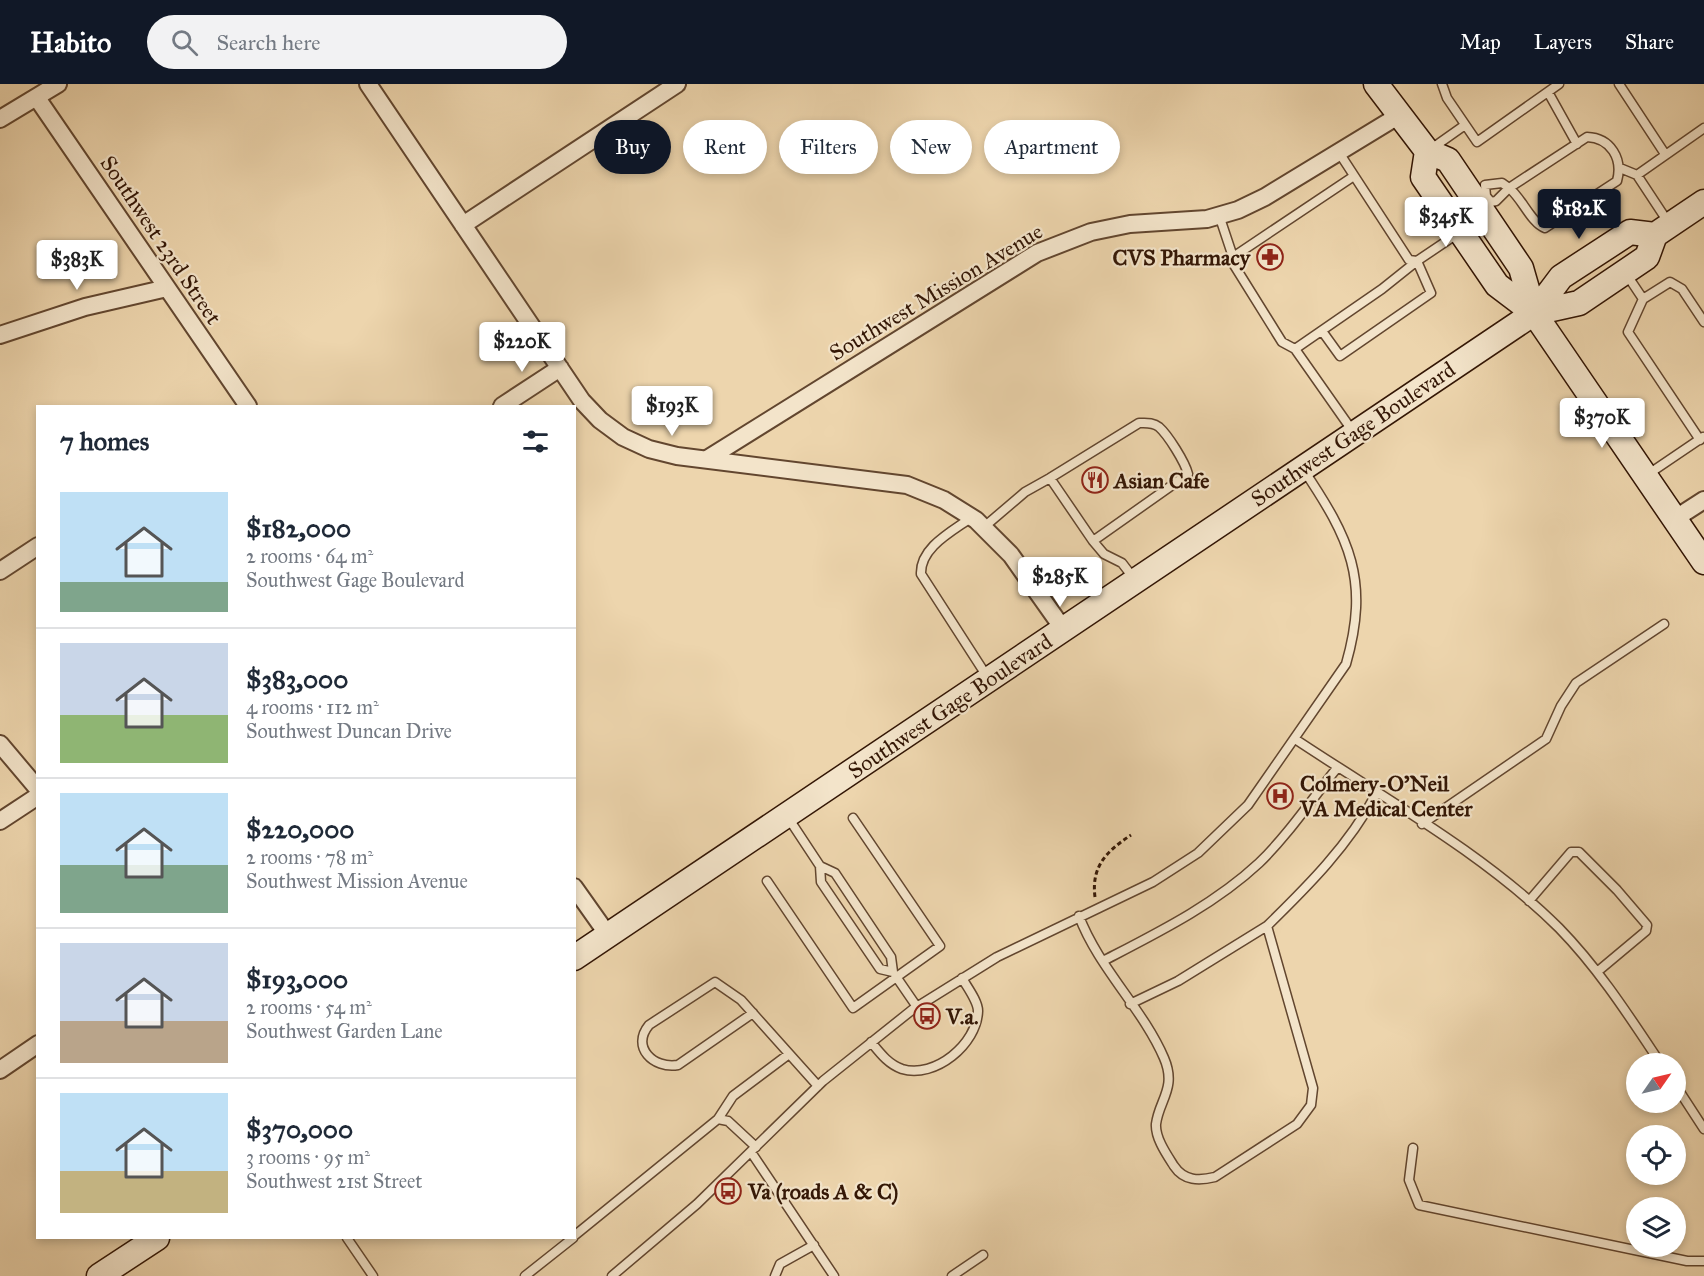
<!DOCTYPE html>
<html lang="en">
<head>
<meta charset="utf-8">
<style>
	:root { --surface:#fff; --page:#f2f2f3; --text:#1f2937; --muted:#747a83; --line:#e0e1e3; --accent:#111827 }
	body { margin:0; font-family:"IM FELL Great Primer",serif; background:var(--page); color:var(--text); height:100vh; display:flex; flex-direction:column; font-size:22px; white-space:nowrap }
	* { box-sizing:border-box; margin:0 }
	p { font-size:20px; color:var(--muted) }
	.icon { flex:none; width:33px; height:33px; fill:none; stroke:currentColor; stroke-width:2; stroke-linecap:round; stroke-linejoin:round }
	.map { position:relative; flex:1; overflow:hidden }
	.panel { position:absolute; left:36px; top:321px; width:540px; height:834px; display:flex; flex-direction:column; background:var(--surface); border-radius:0px; box-shadow:0 3px 9px #0003 }
	.panel>* { flex:none }
	.banner { position:absolute; left:594px; top:36px; width:570px; height:54px; display:flex; gap:12px }
	.needle { width:39px; rotate:56deg }
	.fabs { position:absolute; left:1626px; top:969px; display:grid; gap:12px }
	.fabs a { display:grid; place-items:center; width:60px; height:60px; border-radius:50%; background:var(--surface); box-shadow:0 3px 9px #0003; font-size:30px }
	.price { position:absolute; translate:-50% -51px; padding:0 14px; border-radius:6px; background:#fff; color:#222; font-size:20px; line-height:39px; filter:drop-shadow(0 2px 3px #0008) }
	.price::after { content:''; position:absolute; left:50%; top:36px; width:18px; height:14px; margin-left:-9px; background:inherit; clip-path:polygon(0 0,100% 0,50% 100%) }
	.price.on { background:var(--accent); color:#fff }
	ul { padding:0; list-style:none }
	li { display:flex; align-items:center; gap:18px; height:150px; padding:0 24px }
	li+li { border-top:2px solid var(--line) }
	li span { display:grid; place-items:center; flex:none; width:168px; height:120px; border-radius:0px; color:#555 }
	li>.icon { margin-inline-start:auto }
	span .icon { width:72px; height:72px; fill:#fffc; stroke-width:1 }
	li b { font-size:26px }
	h2 { display:flex; justify-content:space-between; align-items:center; height:72px; padding:0 24px; font-size:26px }
	.chip { padding:0 21px; border-radius:27px; background:var(--surface); box-shadow:0 3px 9px #0003; font-size:21px; line-height:54px }
	.chip.on { background:var(--accent); color:#fff }
	header { display:flex; align-items:center; gap:36px; box-sizing:border-box; height:84px; padding:0 30px; background:var(--accent); color:#fff }
	header strong { font-size:28px }
	nav { display:flex; gap:33px; margin-inline-start:auto; font-size:21px }
	.search { width:420px; height:54px; background:var(--page); display:flex; align-items:center; gap:15px; box-sizing:border-box; padding:0 21px; border-radius:33px; color:var(--muted); font-size:22px }
	.map>svg:first-child { display:block }
	.lines { fill:none; stroke-linecap:round; stroke-linejoin:round }
	.lane-casing { stroke:#62462f; stroke-width:11 }
	.street-casing { stroke:#62462f; stroke-width:20 }
	.secondary-casing { stroke:#331605; stroke-width:27 }
	.path { stroke:#331605; stroke-width:3; stroke-dasharray:4.5 3; stroke-linecap:butt }
	.lane { stroke:#f3e4ca; stroke-width:8 }
	.street { stroke:#f3e4ca; stroke-width:16 }
	.secondary { stroke:#f3e4ca; stroke-width:24 }
	.labels { text-anchor:middle; dominant-baseline:central; stroke-width:4.5; stroke-linejoin:round; paint-order:stroke }
	.street-label { font-size:22px; fill:#331605; stroke:#f3e4ca }
	.poi-label { font-size:22px; font-weight:bold; fill:#331605; stroke:#f3e4ca; text-anchor:start }
</style>
</head>
<body>
<header>
<strong>Habito</strong>
<div class="search"><svg class="icon" aria-label="search" viewBox="0 0 24 24"><circle cx="10" cy="10" r="6"/><path d="M15 15l6 6"/></svg>Search here</div>
<nav><a>Map</a><a>Layers</a><a>Share</a></nav>
</header>
<div class="map">
<svg width="1704" height="1192" viewBox="0 0 1704 1192">
	<rect width="100%" height="100%" fill="#edd5ad"/>
	<filter id="stains"><feTurbulence type="fractalNoise" baseFrequency=".00333" numOctaves="4"/><feColorMatrix values="0 0 0 0 .2 0 0 0 0 .09 0 0 0 0 .02 0 0 0 .5 -.17"/></filter>
	<radialGradient id="worn" r=".72"><stop offset=".6" stop-color="#630" stop-opacity="0"/><stop offset="1" stop-color="#630" stop-opacity=".3"/></radialGradient>
	<g class="lines">
		<g class="lane-casing">
			<path id="lane" d="M1442 0 1447 14 1477 58 1559 0
				M1619 0 1665 70
				M1548 8 1577 60
				M1431 65 1465 41
				M1338 67 1409 176 1417 177 1460 148
				M1620 84 1637 91 1668 138
				M1637 91 1704 44
				M1486 112 1491 118 1496 117 1509 104C1522 114 1531 139 1545 144L1617 97C1623 75 1611 54 1587 53L1509 104 1502 99 1485 101 1486 112
				M1219 131 1233 173
				M1627 191 1643 215
				M1295 265 1382 205 1417 177 1431 209 1340 272 1322 247
				M1354 349 1295 265 1282 258 1234 181 1233 173 1354 92
				M1700 356 1628 248 1643 215 1670 198 1682 205 1704 238
				M1647 391 1703 353
				M1050 394 1139 339C1146 339 1153 338 1159 343 1168 351 1185 378 1188 390L1093 457 1104 470 1122 479 1135 496
				M972 433C953 447 920 463 921 490L988 594
				M984 443 1025 408 1050 394 1093 457
				M1295 655C1382 713 1485 770 1559 844 1599 885 1629 932 1661 980
				M787 732 820 782 821 798 880 885 893 888 891 873 835 789 820 782
				M1422 740 1546 655 1561 622 1576 599 1664 540
				M767 797 853 924 940 862 853 734
				M1529 817 1571 768H1579L1617 806 1647 841 1646 847 1597 888
				M1079 832C1098 883 1143 925 1164 974 1177 1004 1159 1016 1156 1040 1155 1054 1167 1071 1174 1082 1184 1097 1199 1097 1215 1093L1297 1040 1311 1021 1313 1004 1267 842C1308 802 1349 761 1376 710
				M1103 877C1157 849 1214 821 1259 779 1288 751 1312 715 1337 684
				M895 891 917 923
				M1130 920 1178 897 1267 842
				M753 929 678 981C653 985 631 963 649 941L715 898 741 916 818 1002
				M871 958C880 969 888 980 902 985 935 995 977 960 978 927 978 917 967 903 962 894
				M1676 1002 1704 1045
				M718 1035 733 1012 789 970
				M1413 1064 1409 1096 1419 1121 1687 1177H1704
				M751 1068 834 1192
				M574 1152 718 1035 728 1037 756 1063
				M347 1154 373 1192
				M525 1192 573 1154
				M612 1192 697 1120 823 997 912 926 997 873 1153 798 1198 769 1248 721 1346 580C1370 496 1350 455 1303 385
				M775 1192 780 1180 814 1161
				M952 1192 983 1171"/>
		</g>
		<g class="street-casing">
			<path id="street" d="M368 0 582 317 600 336 623 353 649 365 677 372 907 401 944 416 976 436 1011 471 1064 546
				M37 14 248 322
				M0 35 58 0
				M463 141 677 0
				M0 251 85 223 167 204
				M502 322 560 284
				M707 375 1037 169 1091 148 1130 140 1207 135 1238 126 1265 113 1398 32
				M1676 434 1704 416
				M0 487 38 462
				M0 660 38 705
				M0 737 38 712
				M574 803 608 851
				M0 986 38 960"/>
		</g>
		<g class="secondary-casing">
			<path id="secondary" d="M1376 0 1427 67 1448 76 1521 184 1534 229
				M1427 67 1423 93 1497 201 1534 229 1704 478
				M1534 229 1579 219 1647 173 1655 151 1704 118
				M574 874 1534 229 1561 193 1630 148 1655 151
				M99 1192 157 1154"/>
		</g>
		<path class="path" d="M1095 813C1091 782 1107 767 1131 751"/>
		<use href="#lane" class="lane"/>
		<use href="#street" class="street"/>
		<use href="#secondary" class="secondary"/>
	</g>
	<defs>
		<g id="pharmacy-ring" transform="scale(1.35)"><circle r="9.5" fill="#f3e4ca" stroke="#8f2418" stroke-width="1.5"/><path d="M-2-6h4v4h4v4h-4v4h-4v-4h-4v-4h4Z" fill="#8f2418"/></g>
		<g id="restaurant-ring" transform="scale(1.35)"><circle r="9.5" fill="#f3e4ca" stroke="#8f2418" stroke-width="1.5"/><path d="M-5-6h1v4h1v-4h1v4h1v-4h1v5L-1.5 .5V6h-2V.5L-5-1ZM5-6V6H3V1.5H1.5Q1.5-4 5-6Z" fill="#8f2418"/></g>
		<g id="hospital-ring" transform="scale(1.35)"><circle r="9.5" fill="#f3e4ca" stroke="#8f2418" stroke-width="1.5"/><path d="M-5-5h3v3.5h4V-5h3V5h-3V1.5h-4V5h-3Z" fill="#8f2418"/></g>
		<g id="bus-ring" transform="scale(1.35)"><circle r="9.5" fill="#f3e4ca" stroke="#8f2418" stroke-width="1.5"/><path d="M-5-6H5V4H4V6H2V4H-2V6H-4V4H-5ZM-3.5-4V0h7V-4ZM-3.5 1.2v1.5H-2V1.2ZM2 1.2v1.5H3.5V1.2Z" fill="#8f2418"/></g>
	</defs>
	<g fill-rule="evenodd">
		<use href="#pharmacy-ring" x="1270" y="173"/>
		<use href="#restaurant-ring" x="1095" y="396"/>
		<use href="#hospital-ring" x="1280" y="712"/>
		<use href="#bus-ring" x="927" y="932"/>
		<use href="#bus-ring" x="728" y="1107"/>
	</g>
	<g class="labels">
		<g class="street-label">
			<text transform="translate(161 156) rotate(56)">Southwest 23rd Street</text>
			<text transform="translate(936 208) rotate(-31)">Southwest Mission Avenue</text>
			<text transform="translate(1353 350) rotate(-34)">Southwest Gage Boulevard</text>
			<text transform="translate(950 622) rotate(-34)">Southwest Gage Boulevard</text>
		</g>
		<g class="poi-label">
			<text x="1250" y="173" text-anchor="end">CVS Pharmacy</text>
			<text x="1114" y="396">Asian Cafe</text>
			<text x="1300" y="699">Colmery-O'Neil<tspan x="1300" dy="25">VA Medical Center</tspan></text>
			<text x="946" y="932">V.a.</text>
			<text x="748" y="1107">Va (roads A &amp; C)</text>
		</g>
	</g>
	<rect width="100%" height="100%" filter="url(#stains)"/>
	<rect width="100%" height="100%" fill="url(#worn)"/>
</svg>
<div class="fabs">
<a><svg class="needle" viewBox="-14 -14 28 28"><path d="M0-13l5 13h-10z" fill="#e53935"/><path d="M0 13l5-13h-10z" fill="#747a83"/></svg></a>
<a><svg class="icon" aria-label="locate" viewBox="0 0 24 24"><circle cx="12" cy="12" r="6"/><path d="M12 2v4M12 18v4M2 12h4M18 12h4"/></svg></a>
<a><svg class="icon" aria-label="layers" viewBox="0 0 24 24"><path d="M12 4l9 5-9 5-9-5zM3 14l9 5 9-5"/></svg></a>
</div>
<b class="price on" style="left:1579px;top:156px">$182K</b>
<b class="price" style="left:1446px;top:164px">$345K</b>
<b class="price" style="left:77px;top:207px">$383K</b>
<b class="price" style="left:522px;top:289px">$220K</b>
<b class="price" style="left:672px;top:353px">$193K</b>
<b class="price" style="left:1602px;top:365px">$370K</b>
<b class="price" style="left:1060px;top:524px">$285K</b>
<div class="banner">
<a class="chip on">Buy</a>
<a class="chip">Rent</a>
<a class="chip">Filters</a>
<a class="chip">New</a>
<a class="chip">Apartment</a>
</div>
<section class="panel">
<h2>7 homes<svg class="icon" aria-label="filters" viewBox="0 0 24 24"><path d="M4 7h16M4 17h16"/><circle cx="9" cy="7" r="2"/><circle cx="15" cy="17" r="2"/></svg></h2>
<ul>
<li><span style="background:linear-gradient(#bfe0f5 75%,#7fa58c 0)"><svg class="icon" aria-label="home" viewBox="0 0 24 24"><path d="M3 11l9-7 9 7M6 9v11h12V9"/></svg></span><div><b>$182,000</b><p>2 rooms · 64 m²</p><p>Southwest Gage Boulevard</p></div></li>
<li><span style="background:linear-gradient(#c9d6e8 60%,#8fb573 0)"><svg class="icon" aria-label="home" viewBox="0 0 24 24"><path d="M3 11l9-7 9 7M6 9v11h12V9"/></svg></span><div><b>$383,000</b><p>4 rooms · 112 m²</p><p>Southwest Duncan Drive</p></div></li>
<li><span style="background:linear-gradient(#bfe0f5 60%,#7fa58c 0)"><svg class="icon" aria-label="home" viewBox="0 0 24 24"><path d="M3 11l9-7 9 7M6 9v11h12V9"/></svg></span><div><b>$220,000</b><p>2 rooms · 78 m²</p><p>Southwest Mission Avenue</p></div></li>
<li><span style="background:linear-gradient(#c9d6e8 65%,#b9a48a 0)"><svg class="icon" aria-label="home" viewBox="0 0 24 24"><path d="M3 11l9-7 9 7M6 9v11h12V9"/></svg></span><div><b>$193,000</b><p>2 rooms · 54 m²</p><p>Southwest Garden Lane</p></div></li>
<li><span style="background:linear-gradient(#bfe0f5 65%,#c2b280 0)"><svg class="icon" aria-label="home" viewBox="0 0 24 24"><path d="M3 11l9-7 9 7M6 9v11h12V9"/></svg></span><div><b>$370,000</b><p>3 rooms · 95 m²</p><p>Southwest 21st Street</p></div></li>
</ul>
</section>
</div>
</body>
</html>
